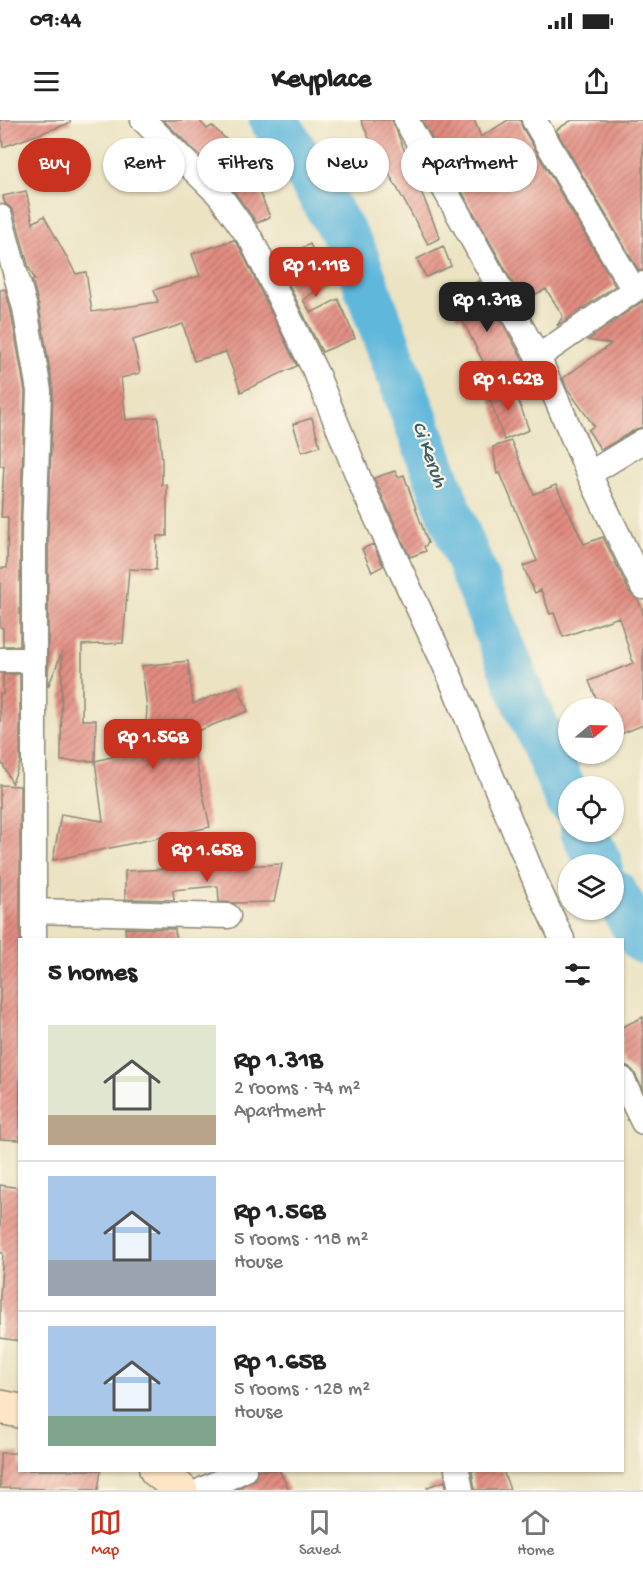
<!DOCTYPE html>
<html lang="en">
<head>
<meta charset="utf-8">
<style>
	:root { --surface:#fff; --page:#f2f2f2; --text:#222; --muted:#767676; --line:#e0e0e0; --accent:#c8321e }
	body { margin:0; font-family:"Gochi Hand",sans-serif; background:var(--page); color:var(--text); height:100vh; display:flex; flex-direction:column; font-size:22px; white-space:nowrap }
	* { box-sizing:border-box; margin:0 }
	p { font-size:20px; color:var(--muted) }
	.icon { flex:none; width:33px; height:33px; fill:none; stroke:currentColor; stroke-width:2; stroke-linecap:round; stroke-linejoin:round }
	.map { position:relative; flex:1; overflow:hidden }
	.side { position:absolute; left:18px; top:818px; width:606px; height:534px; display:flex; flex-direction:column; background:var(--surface); border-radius:0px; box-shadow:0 2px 4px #0004 }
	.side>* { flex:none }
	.guide { position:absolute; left:18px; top:18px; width:608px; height:54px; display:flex; gap:12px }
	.needle { width:39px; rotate:71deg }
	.fabs { position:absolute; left:558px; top:578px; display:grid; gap:12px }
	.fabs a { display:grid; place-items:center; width:66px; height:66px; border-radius:50%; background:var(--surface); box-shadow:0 2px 4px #0004; font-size:30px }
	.price { position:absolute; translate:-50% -51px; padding:0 14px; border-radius:12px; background:var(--accent); color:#fff; font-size:20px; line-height:39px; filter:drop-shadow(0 2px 3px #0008) }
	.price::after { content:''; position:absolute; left:50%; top:36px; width:18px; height:14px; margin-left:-9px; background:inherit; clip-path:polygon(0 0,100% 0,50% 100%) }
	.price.active { background:#222; color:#fff }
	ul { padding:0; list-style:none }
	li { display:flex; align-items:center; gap:18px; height:150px; padding:0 30px }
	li+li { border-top:2px solid var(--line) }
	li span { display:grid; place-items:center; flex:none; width:168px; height:120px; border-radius:0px; color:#555 }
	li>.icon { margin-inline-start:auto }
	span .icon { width:72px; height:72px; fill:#fffc; stroke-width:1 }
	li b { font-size:26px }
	h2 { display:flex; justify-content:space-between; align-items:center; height:72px; padding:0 30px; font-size:26px }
	.chip { padding:0 21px; border-radius:27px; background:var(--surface); box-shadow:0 2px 4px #0004; font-size:21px; line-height:54px }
	.chip.active { background:var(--accent); color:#fff }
	.status { display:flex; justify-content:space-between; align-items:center; height:42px; padding:0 30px; background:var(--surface); direction:ltr }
	.status svg { height:16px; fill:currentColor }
	header { display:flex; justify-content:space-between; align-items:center; height:78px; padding:0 30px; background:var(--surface); font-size:27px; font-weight:800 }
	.tab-bar { display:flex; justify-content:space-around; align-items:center; height:84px; border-top:2px solid var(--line); background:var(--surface); font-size:16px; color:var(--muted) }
	.tab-bar a { display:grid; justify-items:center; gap:3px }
	.tab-bar .active { color:var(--accent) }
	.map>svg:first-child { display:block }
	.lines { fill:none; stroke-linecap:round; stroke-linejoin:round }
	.river { stroke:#5eb8dc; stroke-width:46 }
	.building { fill:url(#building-hatch) }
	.street-casing { stroke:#8b8776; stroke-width:27 }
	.secondary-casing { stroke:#8b8776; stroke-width:36 }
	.street { stroke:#fff; stroke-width:24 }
	.secondary { stroke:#fde5c5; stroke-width:33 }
	.labels { text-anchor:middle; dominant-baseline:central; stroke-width:4.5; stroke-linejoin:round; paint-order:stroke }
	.water-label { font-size:20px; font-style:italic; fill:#3d5c69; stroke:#fcf5e5 }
</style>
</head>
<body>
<div class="status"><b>09:44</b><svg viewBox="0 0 49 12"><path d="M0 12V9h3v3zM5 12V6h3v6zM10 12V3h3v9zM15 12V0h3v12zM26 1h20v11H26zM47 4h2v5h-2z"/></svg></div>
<header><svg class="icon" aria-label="menu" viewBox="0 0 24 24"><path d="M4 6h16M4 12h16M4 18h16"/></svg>Keyplace<svg class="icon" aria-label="share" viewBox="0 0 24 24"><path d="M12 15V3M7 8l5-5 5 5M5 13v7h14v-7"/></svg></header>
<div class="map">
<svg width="643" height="1370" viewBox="0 0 643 1370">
	<defs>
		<pattern id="building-hatch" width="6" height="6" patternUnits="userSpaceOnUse" patternTransform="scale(1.5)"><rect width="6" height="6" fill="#e28c81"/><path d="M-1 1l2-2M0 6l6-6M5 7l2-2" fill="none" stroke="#b7736a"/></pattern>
	</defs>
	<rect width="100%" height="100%" fill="#fcf5e5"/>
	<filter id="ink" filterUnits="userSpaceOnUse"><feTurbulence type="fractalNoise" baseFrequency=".0167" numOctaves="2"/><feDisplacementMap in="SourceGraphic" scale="12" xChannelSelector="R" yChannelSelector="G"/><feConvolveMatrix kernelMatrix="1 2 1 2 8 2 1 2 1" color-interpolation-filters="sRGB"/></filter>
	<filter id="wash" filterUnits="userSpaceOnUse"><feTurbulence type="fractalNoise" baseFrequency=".008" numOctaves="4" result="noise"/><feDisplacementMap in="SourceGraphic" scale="24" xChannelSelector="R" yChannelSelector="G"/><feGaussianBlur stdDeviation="1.35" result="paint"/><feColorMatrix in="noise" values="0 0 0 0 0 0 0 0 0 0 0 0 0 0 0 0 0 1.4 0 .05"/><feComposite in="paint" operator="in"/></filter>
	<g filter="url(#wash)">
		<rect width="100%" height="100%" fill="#ebe3c2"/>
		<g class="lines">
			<path class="river" d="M272 0 283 12 354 132 451 396 517 563 568 680
				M583 711 600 744
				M614 772 643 821"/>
		</g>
		<g id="blocks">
			<path class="building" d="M0 0H70V3L3 27Z
				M163 0H199L207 9 212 6 231 24 228 27 257 66 270 97 257 103 228 63Z
				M361 0H392L440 118 428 124 375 28 374 29Z
				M422 0H474L481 17 508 0H520L522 7 615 166 557 206 563 196 546 169 523 181Z
				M572 0H643V150L639 151 556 10Z
				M155 32 175 52 174 53 164 58 149 40Z
				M26 71 33 103 44 96 76 154 86 152 92 192 158 182 154 170 200 156 192 134 234 120 240 128 297 246 241 272 226 232 194 241 183 204 133 220 140 253 121 258 126 300 158 297 162 341V365H167V416H157L156 450 129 449 123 523 82 525V600H96L95 641H61L62 532 48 567V413L53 269 39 186 32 160H35L29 148 14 93 10 87 5 84 3 76Z
				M310 124 329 161 303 180 311 193 338 179 355 218 322 232 277 141Z
				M443 126 451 146 426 157 417 139Z
				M479 161 528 249 495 266 461 197 458 198 446 174Z
				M5 169 11 191 25 272 20 412V526H3V508L0 507V448H7L8 397H1L4 346H0V170Z
				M643 181V307L636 309 601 330 588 310 594 306 566 267 563 258 611 224 588 220Z
				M513 265 529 310 504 320 488 274Z
				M312 298 320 326 302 332 293 304Z
				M511 321 534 374 556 365 584 424 603 417 630 473 638 480 643 491V605L614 617V588H600L589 561 633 543 619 497 563 517 554 493 550 494 541 470 535 473 523 446 537 441 500 353 497 354 493 327Z
				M395 351 398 357 404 355 428 423 424 427 426 431 410 437 374 358Z
				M373 424 383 446 372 452 362 429Z
				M188 541 193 584 238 566 248 591 190 614 210 707 53 740 61 694 103 701 95 641 144 629 147 589 142 546Z
				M3 554H20V642L12 663 0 639V574H3Z
				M0 665 20 666V1020L0 1019Z
				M282 744 274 782 234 783 219 782 218 766 173 770 174 780 125 779V751Z
				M125 808 175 809 176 819H126Z
				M643 897V970L634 952 629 947 622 944V907Z
				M0 1065 20 1068V1221L0 1218V1176L3 1133H0Z
				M0 1333H20V1350H101L98 1370 0 1368Z
				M258 1350H279L289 1370H235L255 1359Z
				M475 1350H503L510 1370H475L472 1351Z
				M445 1361 446 1370H428L427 1367Z"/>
		</g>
	</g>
	<g filter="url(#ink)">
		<use href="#blocks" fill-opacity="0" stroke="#8b8776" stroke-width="1.5"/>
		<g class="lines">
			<g class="street-casing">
				<path id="street" d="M143 0 220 76 252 121 317 255 364 371 448 552 539 770 562 819
					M406 0 538 237 589 354 643 467
					M534 0 634 170
					M0 97 25 188 39 271 34 413V819
					M538 237 643 164
					M589 354 643 321
					M0 540H33
					M34 791 228 796
					M622 959 643 1002
					M457 1350 461 1370
					M202 1370 244 1350"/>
			</g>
			<g class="secondary-casing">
				<path id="secondary" d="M0 1287 20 1291
					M156 1350 181 1370"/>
			</g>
			<use href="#street" class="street"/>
			<use href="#secondary" class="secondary"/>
		</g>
	</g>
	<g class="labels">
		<g class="water-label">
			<text transform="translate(428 335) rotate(70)">Ci Keruh</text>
		</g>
	</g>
</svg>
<div class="fabs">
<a><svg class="needle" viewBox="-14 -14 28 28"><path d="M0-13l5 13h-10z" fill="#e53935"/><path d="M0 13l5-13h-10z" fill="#767676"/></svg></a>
<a><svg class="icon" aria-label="locate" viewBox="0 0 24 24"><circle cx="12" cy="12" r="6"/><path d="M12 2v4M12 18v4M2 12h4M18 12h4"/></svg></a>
<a><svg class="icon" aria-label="layers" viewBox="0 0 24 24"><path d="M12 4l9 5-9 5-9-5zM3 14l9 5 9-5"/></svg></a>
</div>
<b class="price" style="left:316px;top:178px">Rp 1.11B</b>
<b class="price active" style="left:487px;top:213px">Rp 1.31B</b>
<b class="price" style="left:508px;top:292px">Rp 1.62B</b>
<b class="price" style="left:153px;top:650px">Rp 1.56B</b>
<b class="price" style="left:207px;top:763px">Rp 1.65B</b>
<div class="guide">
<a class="chip active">Buy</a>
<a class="chip">Rent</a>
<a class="chip">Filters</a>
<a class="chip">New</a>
<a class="chip">Apartment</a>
</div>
<section class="side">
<h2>5 homes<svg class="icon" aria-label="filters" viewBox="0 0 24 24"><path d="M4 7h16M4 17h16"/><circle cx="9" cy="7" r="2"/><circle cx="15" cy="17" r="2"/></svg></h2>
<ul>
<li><span style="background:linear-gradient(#dfe7d0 75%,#b9a48a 0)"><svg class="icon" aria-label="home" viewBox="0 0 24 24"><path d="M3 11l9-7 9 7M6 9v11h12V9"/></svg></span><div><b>Rp 1.31B</b><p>2 rooms · 74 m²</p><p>Apartment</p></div></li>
<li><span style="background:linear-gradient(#a9c7e8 70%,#9aa5b1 0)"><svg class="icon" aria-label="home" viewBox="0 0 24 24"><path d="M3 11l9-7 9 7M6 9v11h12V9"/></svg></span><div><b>Rp 1.56B</b><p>5 rooms · 118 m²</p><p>House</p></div></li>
<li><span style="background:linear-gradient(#a9c7e8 75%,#7fa58c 0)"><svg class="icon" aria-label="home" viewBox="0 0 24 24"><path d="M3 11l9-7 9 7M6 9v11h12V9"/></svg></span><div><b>Rp 1.65B</b><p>5 rooms · 128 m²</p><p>House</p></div></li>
</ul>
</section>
</div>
<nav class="tab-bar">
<a class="active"><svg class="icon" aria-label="map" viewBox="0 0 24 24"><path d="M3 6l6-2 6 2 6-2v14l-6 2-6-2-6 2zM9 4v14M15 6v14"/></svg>Map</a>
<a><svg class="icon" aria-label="saved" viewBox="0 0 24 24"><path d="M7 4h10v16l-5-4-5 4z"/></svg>Saved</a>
<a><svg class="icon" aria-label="home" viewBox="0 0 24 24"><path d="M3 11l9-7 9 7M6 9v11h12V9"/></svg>Home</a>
</nav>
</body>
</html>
